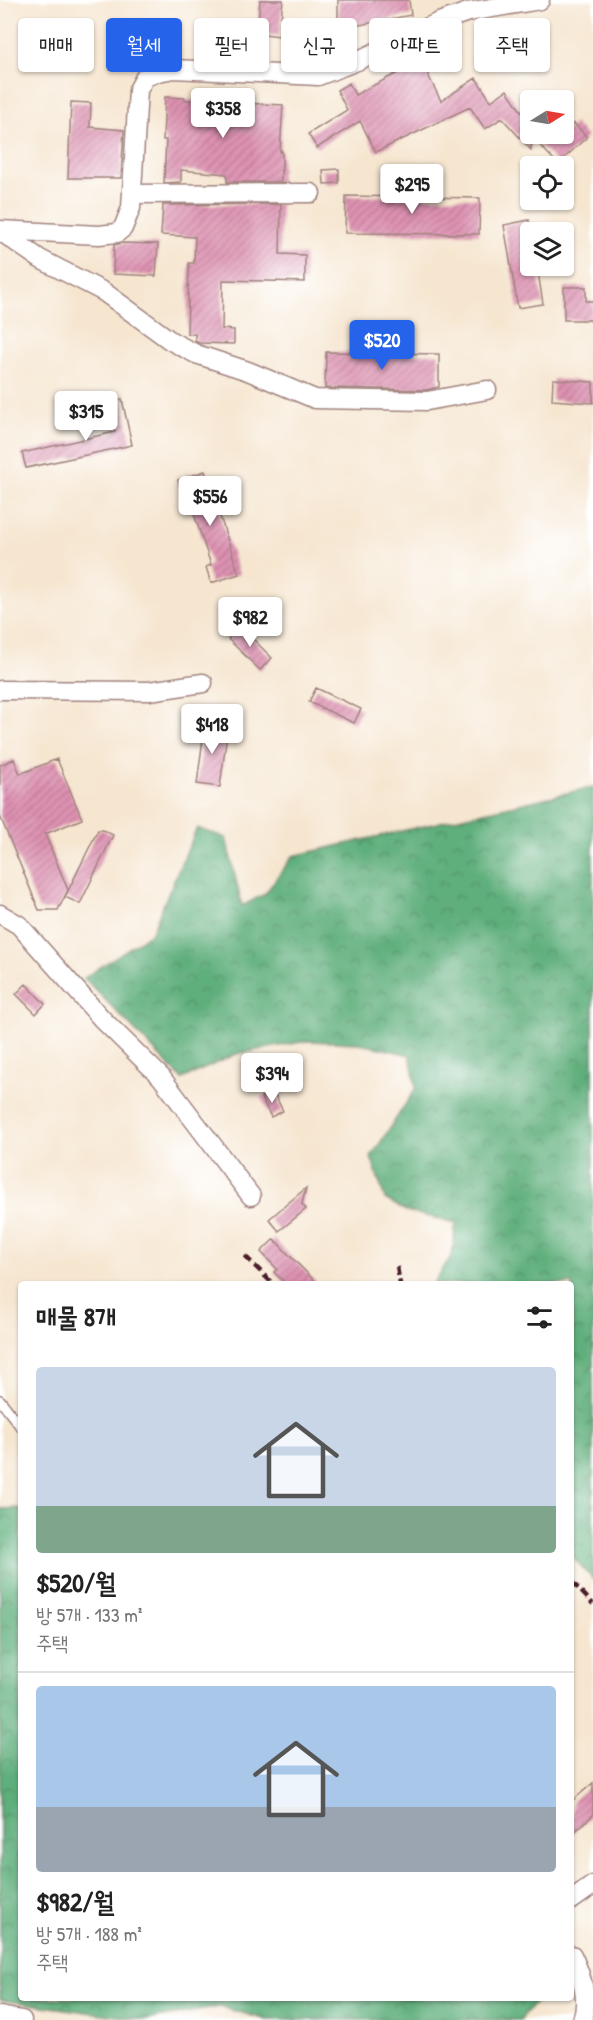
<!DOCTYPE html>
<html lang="ko">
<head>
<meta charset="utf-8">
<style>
	:root { --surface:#fff; --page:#f6f6f6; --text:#222; --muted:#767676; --line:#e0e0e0; --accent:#2563eb }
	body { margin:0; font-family:"Patrick Hand","Poor Story",sans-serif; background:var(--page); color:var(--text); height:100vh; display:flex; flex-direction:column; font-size:22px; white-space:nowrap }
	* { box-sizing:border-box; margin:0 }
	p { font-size:20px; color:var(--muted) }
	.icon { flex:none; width:33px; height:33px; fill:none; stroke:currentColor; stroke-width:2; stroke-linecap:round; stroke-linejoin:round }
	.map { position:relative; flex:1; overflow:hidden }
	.details { position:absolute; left:18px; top:1281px; width:556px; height:720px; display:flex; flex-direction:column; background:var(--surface); border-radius:6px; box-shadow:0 2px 4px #0004 }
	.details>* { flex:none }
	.guide { position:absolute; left:18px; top:18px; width:558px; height:54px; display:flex; gap:12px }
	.needle { width:39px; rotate:79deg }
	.buttons { position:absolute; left:520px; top:90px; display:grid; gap:12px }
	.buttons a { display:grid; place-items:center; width:54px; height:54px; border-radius:6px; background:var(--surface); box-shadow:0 2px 4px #0004; font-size:30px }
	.price { position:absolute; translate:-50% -51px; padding:0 14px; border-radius:6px; background:#fff; color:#222; font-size:20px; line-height:39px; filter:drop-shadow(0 2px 3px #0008) }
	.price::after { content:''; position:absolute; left:50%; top:36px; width:18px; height:14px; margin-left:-9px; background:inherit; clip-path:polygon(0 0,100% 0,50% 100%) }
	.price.current { background:var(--accent); color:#fff }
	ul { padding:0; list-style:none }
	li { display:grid; align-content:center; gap:12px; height:318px; padding:0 18px }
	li+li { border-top:2px solid var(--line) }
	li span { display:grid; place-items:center; height:186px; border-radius:6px; color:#555 }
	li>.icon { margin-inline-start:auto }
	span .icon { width:108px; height:108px; fill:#fffc; stroke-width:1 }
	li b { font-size:26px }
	h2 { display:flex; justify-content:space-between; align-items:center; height:72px; padding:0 18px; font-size:26px }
	.chip { padding:0 21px; border-radius:6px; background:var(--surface); box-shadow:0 2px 4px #0004; font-size:21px; line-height:54px }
	.chip.current { background:var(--accent); color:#fff }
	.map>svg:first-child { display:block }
	.forest { fill:url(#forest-crowns); stroke:#546753; stroke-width:1.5 }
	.building { fill:url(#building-hatch) }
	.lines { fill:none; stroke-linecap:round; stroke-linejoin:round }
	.lane-casing { stroke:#a0827e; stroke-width:12 }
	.street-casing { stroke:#a0827e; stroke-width:21 }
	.lane { stroke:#fff; stroke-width:9 }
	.street { stroke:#fff; stroke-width:18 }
	.rail { stroke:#4a1f2b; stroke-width:4.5; stroke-dasharray:9 4.5; stroke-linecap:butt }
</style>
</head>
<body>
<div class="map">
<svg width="593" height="2020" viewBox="0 0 593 2020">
	<defs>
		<pattern id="forest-crowns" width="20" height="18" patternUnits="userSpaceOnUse" patternTransform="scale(1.5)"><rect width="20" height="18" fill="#5faf7b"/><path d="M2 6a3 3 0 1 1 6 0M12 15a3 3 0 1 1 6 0" fill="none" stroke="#508e65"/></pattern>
		<pattern id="building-hatch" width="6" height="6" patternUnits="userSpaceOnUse" patternTransform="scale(1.5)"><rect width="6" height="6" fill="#de92b2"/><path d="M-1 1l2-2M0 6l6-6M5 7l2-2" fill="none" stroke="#b67791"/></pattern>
	</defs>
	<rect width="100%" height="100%" fill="#fff"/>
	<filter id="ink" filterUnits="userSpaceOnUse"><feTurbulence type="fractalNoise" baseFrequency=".0167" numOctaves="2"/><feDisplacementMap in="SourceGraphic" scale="12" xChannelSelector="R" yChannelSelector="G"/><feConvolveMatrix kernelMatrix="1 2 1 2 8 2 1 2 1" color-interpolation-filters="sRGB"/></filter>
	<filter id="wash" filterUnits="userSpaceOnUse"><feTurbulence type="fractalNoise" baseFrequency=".008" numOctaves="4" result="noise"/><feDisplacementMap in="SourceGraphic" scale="24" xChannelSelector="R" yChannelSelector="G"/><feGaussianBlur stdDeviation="1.35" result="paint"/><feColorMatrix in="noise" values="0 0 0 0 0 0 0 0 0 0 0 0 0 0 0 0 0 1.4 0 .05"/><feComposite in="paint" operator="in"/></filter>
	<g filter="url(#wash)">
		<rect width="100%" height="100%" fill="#f6e6d0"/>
		<path class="forest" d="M593 787V1579L572 1556V1284H433L452 1255 456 1223 406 1211 385 1199 371 1157 416 1088 410 1055 359 1043 307 1041 236 1054 182 1079 84 978 151 933 197 828 226 838 242 906 265 894 293 856Z
			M21 1508V1998H539L520 2020H267L221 2007 145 2020 0 2000V1509Z"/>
		<g id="blocks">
			<path class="building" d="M260 0H283L279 36 257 33Z
				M338 0H409L411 15 354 26V39H338Z
				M421 61 441 101 476 78 491 101 507 90 531 126V134H564L574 123 587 137 558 164 531 136V150L502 118 485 129 470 107 376 152 360 121 317 148 308 134 347 110 337 90 349 83 355 95Z
				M227 92 245 93 244 103 283 105 280 152 282 151V170L280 171H281V182H227V174L181 170V182L164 183 166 140H163L165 97 185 98V100L226 101Z
				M71 102 91 103 90 127 124 130 121 178H68Z
				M339 169V183L324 184 323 170Z
				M346 196 480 198 479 234 345 233Z
				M281 204 280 254 305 255V282L223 280 222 329 234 330V344L199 343 195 341V334H187L189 263H194L195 237 161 235 163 205Z
				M529 220 531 266H537L543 304 518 308 504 225Z
				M122 243 158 244 156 276 113 274 114 245Z
				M564 287H586V301H593V320H564Z
				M326 352 439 354V387L426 390 325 388Z
				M553 379 593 382V403L552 400Z
				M122 399 132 445 26 468 22 453 115 432 108 403Z
				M205 471 239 574 211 583 206 567 211 565 188 496 183 497 178 480Z
				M240 626 272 658 260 670 228 639Z
				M316 688 361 709 354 723 309 702Z
				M205 723 228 726 220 787 197 784Z
				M14 759 20 774 57 759 82 819 45 834 68 890 58 910H39L0 816V765Z
				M98 830H103L113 835 80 904 65 897Z
				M26 984 45 1004 36 1014 16 994Z
				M273 1091 283 1111 271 1117 261 1097Z
				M306 1188 302 1204 306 1209 279 1231 269 1219Z
				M274 1239 290 1256 318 1284H286L274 1272 277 1269 261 1252Z
				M593 1783V1815L572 1834V1801Z"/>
		</g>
	</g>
	<g filter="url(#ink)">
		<use href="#blocks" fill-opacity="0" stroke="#a0827e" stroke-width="1.5"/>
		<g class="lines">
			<g class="lane-casing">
				<path id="lane" d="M0 1400 21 1427"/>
			</g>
			<g class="street-casing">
				<path id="street" d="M132 194 311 193
					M0 230 99 235 117 233 123 228 131 208 138 90 145 77 158 72 174 69 318 76 357 61 439 22 468 12 540 0
					M0 231 40 259 104 292 171 341 196 354 248 371 315 399 427 401 487 390
					M0 690 149 691 203 683
					M0 914 19 925 102 1019 161 1077 251 1196
					M572 1900 593 1885
					M572 1955C581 1974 590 2000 582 2020
					M0 2016 22 2020"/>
			</g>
			<use href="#lane" class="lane"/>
			<use href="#street" class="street"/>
			<path class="rail" d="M245 1256 273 1284
				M397 1267 400 1284
				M572 1582 593 1604"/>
		</g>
	</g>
</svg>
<div class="buttons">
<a><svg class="needle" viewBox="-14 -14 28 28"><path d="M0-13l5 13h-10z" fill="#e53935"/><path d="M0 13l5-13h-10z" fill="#767676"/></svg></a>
<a><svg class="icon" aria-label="locate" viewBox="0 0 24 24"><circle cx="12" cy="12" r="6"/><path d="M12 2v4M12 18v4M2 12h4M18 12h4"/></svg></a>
<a><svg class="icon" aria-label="layers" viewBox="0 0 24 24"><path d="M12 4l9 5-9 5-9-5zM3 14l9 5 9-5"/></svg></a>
</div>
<b class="price" style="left:223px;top:139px">$358</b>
<b class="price" style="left:412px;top:215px">$295</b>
<b class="price current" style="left:382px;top:371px">$520</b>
<b class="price" style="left:86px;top:442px">$315</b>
<b class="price" style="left:210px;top:527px">$556</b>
<b class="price" style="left:250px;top:648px">$982</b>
<b class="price" style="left:212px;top:755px">$418</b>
<b class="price" style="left:272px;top:1104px">$394</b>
<div class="guide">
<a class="chip">매매</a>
<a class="chip current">월세</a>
<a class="chip">필터</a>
<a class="chip">신규</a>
<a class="chip">아파트</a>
<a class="chip">주택</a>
</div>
<section class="details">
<h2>매물 8개<svg class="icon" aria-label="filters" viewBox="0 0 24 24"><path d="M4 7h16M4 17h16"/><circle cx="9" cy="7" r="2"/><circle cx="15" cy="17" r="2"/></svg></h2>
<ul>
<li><span style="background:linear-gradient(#c9d6e8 75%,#7fa58c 0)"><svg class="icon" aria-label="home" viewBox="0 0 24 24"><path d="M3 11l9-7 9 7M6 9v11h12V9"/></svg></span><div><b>$520/월</b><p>방 5개 · 133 m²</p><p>주택</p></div></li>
<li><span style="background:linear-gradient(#a9c7e8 65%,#9aa5b1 0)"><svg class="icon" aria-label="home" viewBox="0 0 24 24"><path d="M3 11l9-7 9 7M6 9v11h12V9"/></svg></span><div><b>$982/월</b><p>방 5개 · 188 m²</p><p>주택</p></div></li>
</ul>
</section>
</div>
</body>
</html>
